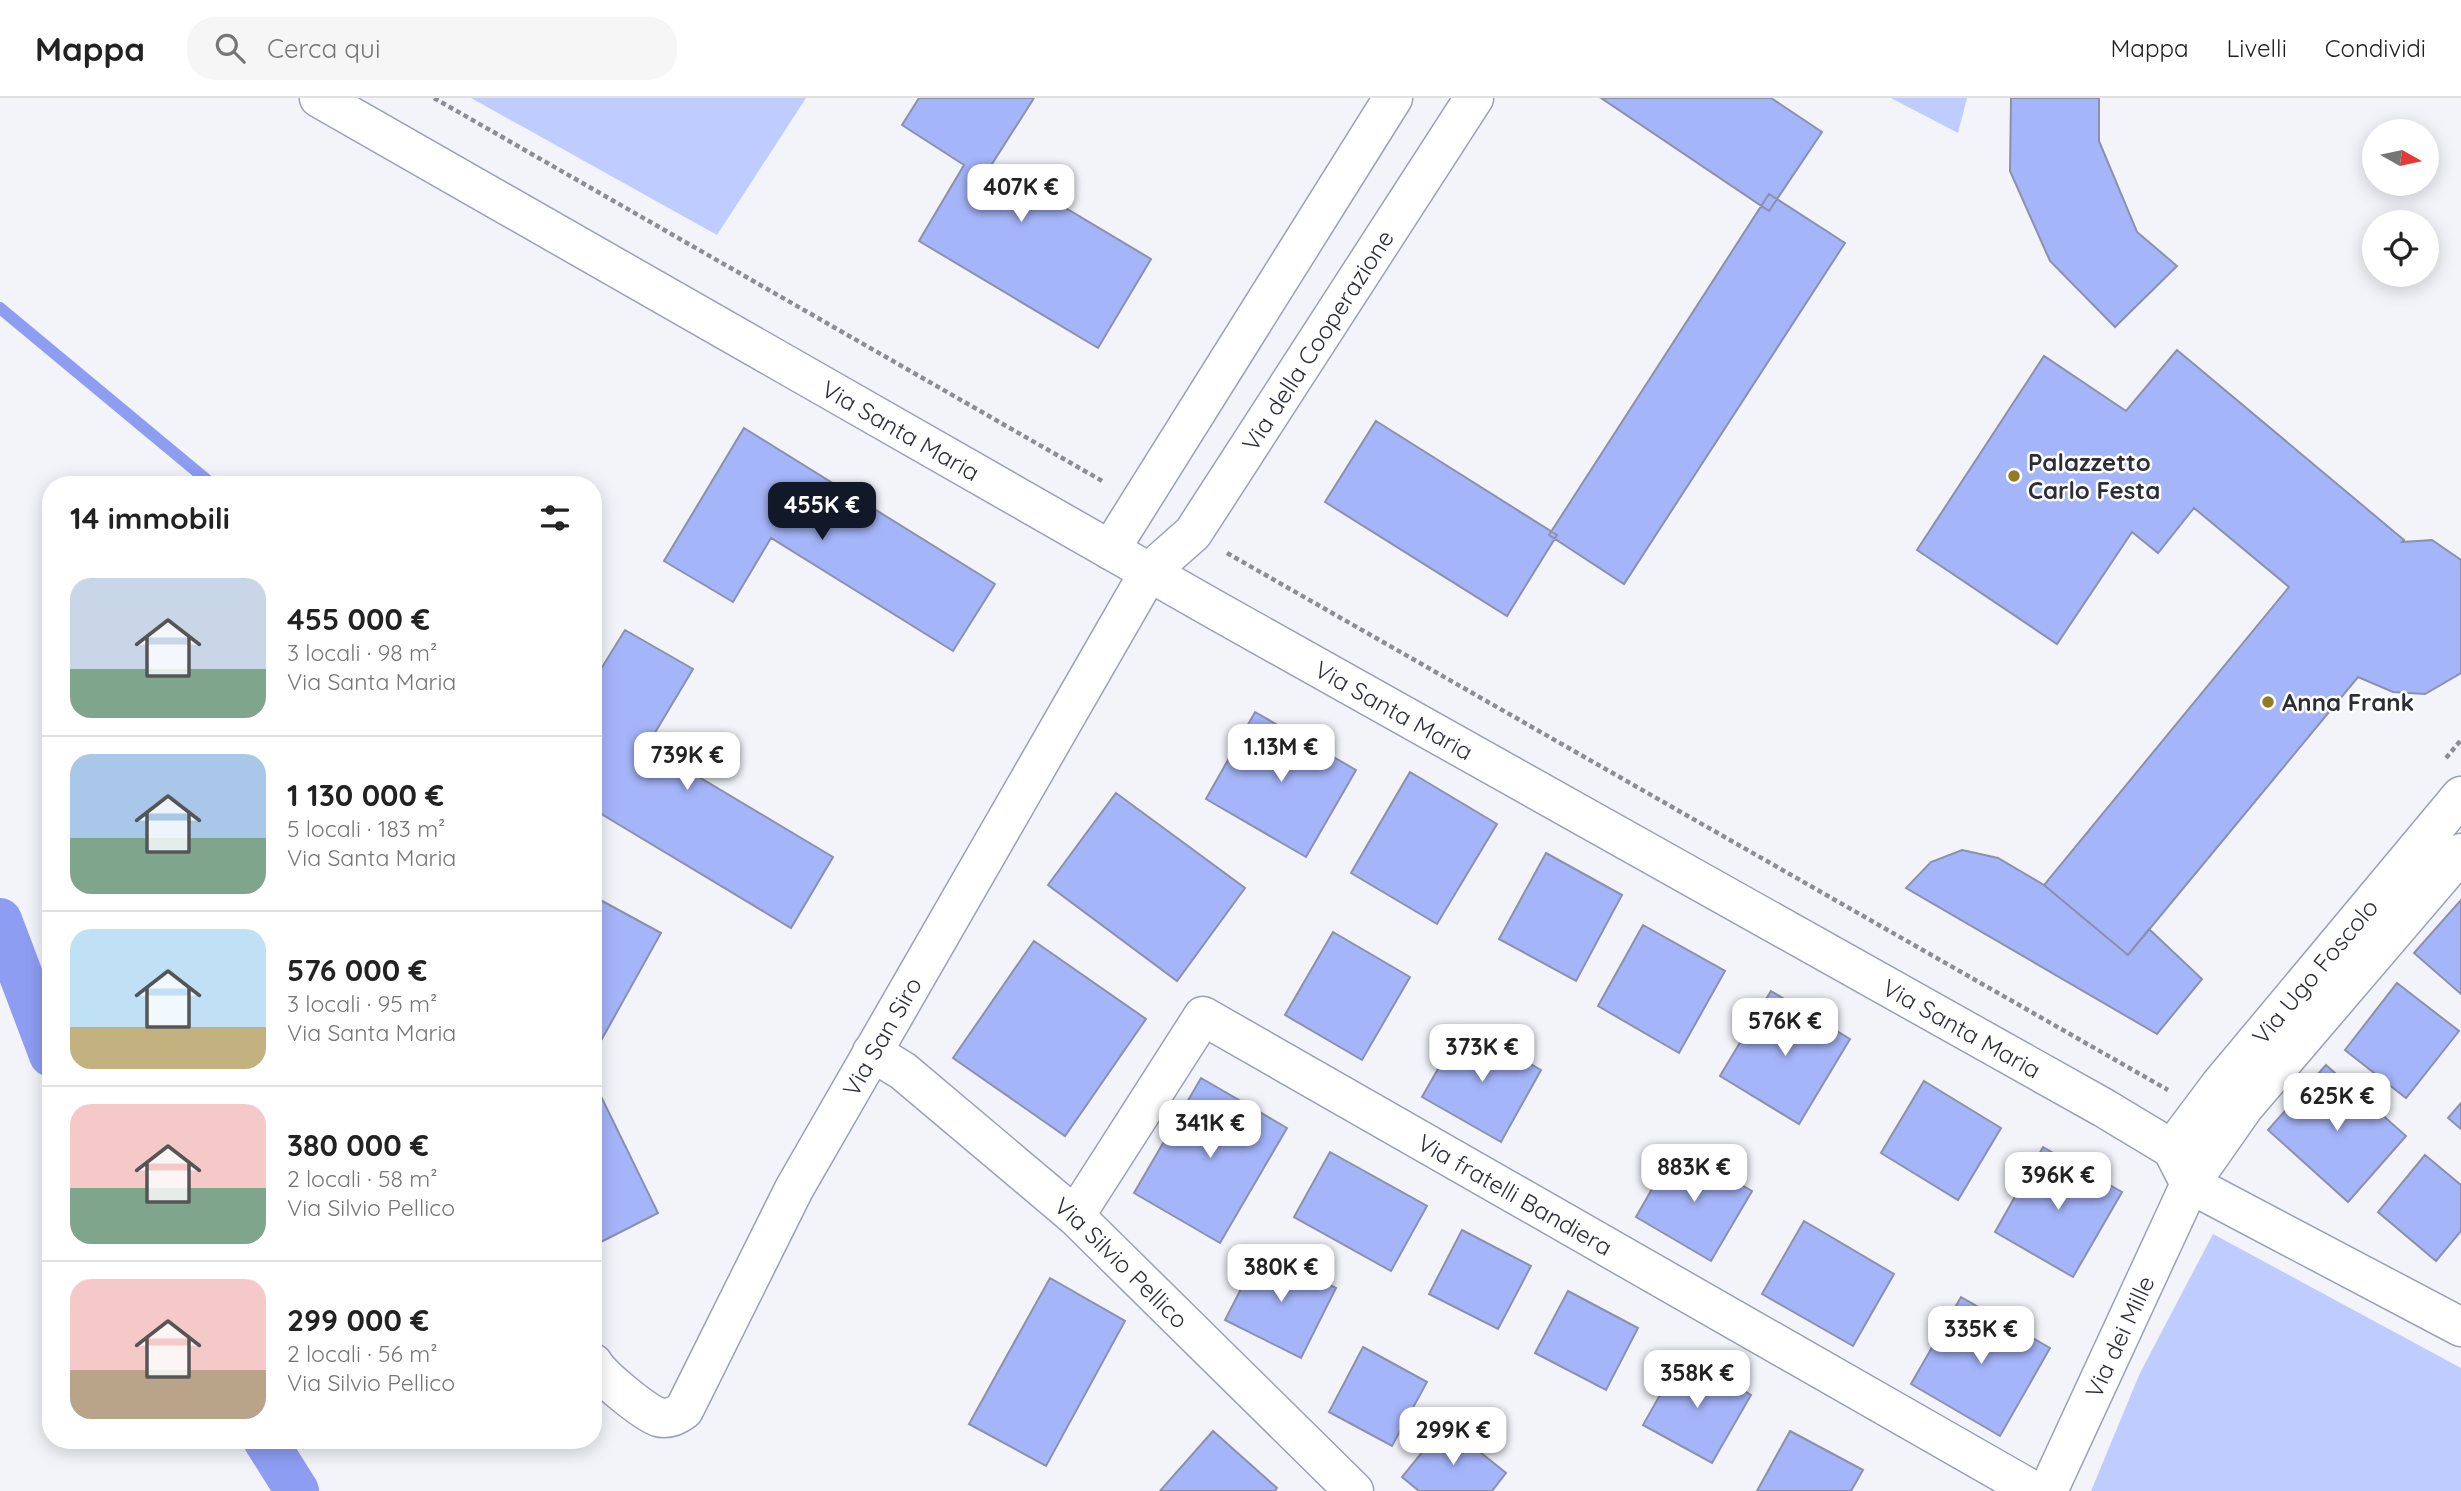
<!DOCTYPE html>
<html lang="it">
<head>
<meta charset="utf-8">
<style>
	:root { --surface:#fff; --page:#f6f6f6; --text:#222; --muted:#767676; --line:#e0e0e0; --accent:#111827 }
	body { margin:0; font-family:Quicksand,sans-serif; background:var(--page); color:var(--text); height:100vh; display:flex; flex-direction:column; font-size:26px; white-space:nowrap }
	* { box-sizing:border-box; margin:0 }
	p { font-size:23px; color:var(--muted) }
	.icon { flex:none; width:38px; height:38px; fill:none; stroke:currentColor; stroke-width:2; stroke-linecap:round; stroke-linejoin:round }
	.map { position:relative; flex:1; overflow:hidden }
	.side { position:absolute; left:42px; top:378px; width:560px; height:973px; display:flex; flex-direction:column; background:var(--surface); border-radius:28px; box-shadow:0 4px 18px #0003 }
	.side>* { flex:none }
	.needle { width:46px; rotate:99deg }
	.buttons { position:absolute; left:2362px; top:21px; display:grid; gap:14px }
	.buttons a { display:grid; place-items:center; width:77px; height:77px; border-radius:50%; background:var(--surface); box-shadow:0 4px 18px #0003; font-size:35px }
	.price { position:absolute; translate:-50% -60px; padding:0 16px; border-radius:14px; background:#fff; color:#222; font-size:23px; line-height:46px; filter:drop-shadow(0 2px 4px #0008) }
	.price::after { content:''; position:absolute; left:50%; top:42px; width:21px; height:16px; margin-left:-10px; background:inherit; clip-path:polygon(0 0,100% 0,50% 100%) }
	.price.active { background:var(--accent); color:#fff }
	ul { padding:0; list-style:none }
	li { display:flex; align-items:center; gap:21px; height:175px; padding:0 28px }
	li+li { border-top:2px solid var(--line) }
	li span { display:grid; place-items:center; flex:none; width:196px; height:140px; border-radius:21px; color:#555 }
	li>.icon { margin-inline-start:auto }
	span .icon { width:84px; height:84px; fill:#fffc; stroke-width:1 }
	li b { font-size:30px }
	h2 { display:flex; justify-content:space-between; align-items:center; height:84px; padding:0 28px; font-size:30px }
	header { display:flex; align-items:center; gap:42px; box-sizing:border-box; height:98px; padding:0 35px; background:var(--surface); border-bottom:2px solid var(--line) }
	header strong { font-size:33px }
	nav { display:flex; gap:38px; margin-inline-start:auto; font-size:24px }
	.search { width:490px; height:63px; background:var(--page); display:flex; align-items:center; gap:18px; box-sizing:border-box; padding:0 24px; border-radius:28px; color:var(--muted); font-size:26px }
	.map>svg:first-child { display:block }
	.green { fill:#bfccff }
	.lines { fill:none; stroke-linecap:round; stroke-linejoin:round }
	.stream { stroke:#8d9df2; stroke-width:12 }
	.canal { stroke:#8d9df2; stroke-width:44 }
	.building { fill:#a5b5fa; stroke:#8b91ac; stroke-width:2 }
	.minor-casing { stroke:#99a0bb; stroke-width:41 }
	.path { stroke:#8c8e97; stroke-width:4.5; stroke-dasharray:5 3.5; stroke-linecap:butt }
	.minor { stroke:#fff; stroke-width:38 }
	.poi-dot { fill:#927b22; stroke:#fff; stroke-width:2.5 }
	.labels { text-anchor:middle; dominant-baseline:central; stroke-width:5; stroke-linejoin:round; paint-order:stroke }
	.street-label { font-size:24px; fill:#2b2e39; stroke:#fff }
	.poi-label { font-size:24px; font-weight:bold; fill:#2b2e39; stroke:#fff; text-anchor:start }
</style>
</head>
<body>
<header>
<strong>Mappa</strong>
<div class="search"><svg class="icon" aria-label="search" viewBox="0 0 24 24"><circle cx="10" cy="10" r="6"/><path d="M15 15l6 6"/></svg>Cerca qui</div>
<nav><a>Mappa</a><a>Livelli</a><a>Condividi</a></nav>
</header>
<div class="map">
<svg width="2461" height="1393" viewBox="0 0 2461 1393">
	<rect width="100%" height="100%" fill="#f2f4fa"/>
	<path class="green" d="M471 0H806L717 137Z
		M1891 0H1967L1958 35Z
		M2213 1136 2461 1270V1393H2091L2140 1275Z"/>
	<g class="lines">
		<path class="stream" d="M0 210 213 387"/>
		<path class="canal" d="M0 822 51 957
			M265 1342 297 1393"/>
	</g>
	<path class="building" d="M919 0H1034L992 66 1151 161 1098 250 919 143 964 67 902 27Z
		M1601 0H1771L1822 34 1769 113Z
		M2011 0H2099V43L2137 134 2177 168 2115 229 2050 163 2010 73Z
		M1769 96 1845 145 1624 486 1549 437Z
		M2177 252 2404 442 2402 444 2432 442 2461 462V575L2425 596 2393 594 2358 579 2128 857 2044 787 2289 489 2194 410 2158 455 2132 434 2057 546 1917 452 2044 258 2126 313Z
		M1376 323 1557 437 1507 518 1325 404Z
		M744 330 995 486 953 553 771 440 733 504 664 463Z
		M625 532 693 571 647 648 833 759 791 830 593 711V584Z
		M1255 614 1356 672 1306 759 1206 701Z
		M1410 674 1497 726 1437 826 1351 775Z
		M1116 695 1245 790 1177 883 1048 787Z
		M1962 752 1998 760 2044 787 2128 857 2149 831 2202 881 2157 936 1906 790 1931 764Z
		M1546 755 1622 797 1576 883 1499 841Z
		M593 798 661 835 593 957Z
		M2461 802V896L2414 855Z
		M1643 827 1725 873 1679 955 1598 908Z
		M1333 834 1410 879 1362 962 1285 917Z
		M1034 843 1146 921 1065 1038 953 960Z
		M2397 885 2459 933 2406 1000 2345 952Z
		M1771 893 1850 941 1799 1026 1720 978Z
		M1463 927 1541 972 1501 1044 1422 999Z
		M2326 967 2406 1038 2348 1104 2268 1032Z
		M1201 980 1287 1030 1220 1145 1134 1095Z
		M593 982 658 1115 593 1148Z
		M1924 983 2001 1030 1958 1102 1881 1055Z
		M2461 1005V1031L2448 1020Z
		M1676 1049 1752 1093 1711 1163 1636 1119Z
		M2043 1049 2122 1094 2073 1179 1995 1134Z
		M1330 1054 1427 1108 1391 1173 1294 1119Z
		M2425 1057 2461 1087V1133L2436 1163 2378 1114Z
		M1804 1123 1894 1176 1853 1248 1762 1196Z
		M1462 1132 1531 1168 1498 1231 1429 1196Z
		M1261 1152 1336 1190 1301 1260 1225 1222Z
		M1050 1180 1125 1223 1046 1368 969 1326Z
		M1568 1193 1638 1230 1606 1292 1535 1255Z
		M1961 1199 2050 1250 2000 1338 1911 1286Z
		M1363 1249 1427 1284 1392 1348 1329 1314Z
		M1682 1258 1751 1297 1712 1365 1643 1327Z
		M1445 1326 1506 1375 1492 1393H1419L1402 1379Z
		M1213 1333 1277 1390 1275 1393H1160Z
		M1790 1333 1863 1372 1851 1393H1757Z"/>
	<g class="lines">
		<g class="minor-casing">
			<g id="minor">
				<path id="s1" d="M319 0 1212 510 2104 1010 2172 1051 2190 1086 2461 1229"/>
				<path d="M1110 452 1393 0"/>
				<path id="s2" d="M872 954 903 973 1075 1118 1354 1393"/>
				<path id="s3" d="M2172 1051 2220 987 2461 698"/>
				<path id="s4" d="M1075 1118 1203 918 2034 1393"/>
				<path id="s5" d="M593 1265C601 1279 643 1313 658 1319 668 1322 676 1318 684 1312L794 1091 1149 474 1193 435 1474 0"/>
				<path id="s6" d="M2048 1393 2190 1086 2244 1009 2461 755"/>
			</g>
		</g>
		<path class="path" d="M434 0 1104 384
			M1227 455 2168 992
			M2446 660 2461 642"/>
		<use href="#minor" class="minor"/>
	</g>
	<g class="poi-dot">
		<circle cx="2014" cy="378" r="7"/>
		<circle cx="2268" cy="604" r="7"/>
	</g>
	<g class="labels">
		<g class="street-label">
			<text stroke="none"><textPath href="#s5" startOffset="1360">Via della Cooperazione</textPath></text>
			<text stroke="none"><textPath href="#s1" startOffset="670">Via Santa Maria</textPath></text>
			<text stroke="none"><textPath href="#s1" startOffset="1237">Via Santa Maria</textPath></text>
			<text stroke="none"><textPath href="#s3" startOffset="228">Via Ugo Foscolo</textPath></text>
			<text stroke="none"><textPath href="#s1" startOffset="1888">Via Santa Maria</textPath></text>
			<text stroke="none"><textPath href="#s5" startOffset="536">Via San Siro</textPath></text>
			<text stroke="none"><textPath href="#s4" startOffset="597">Via fratelli Bandiera</textPath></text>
			<text stroke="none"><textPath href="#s2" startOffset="327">Via Silvio Pellico</textPath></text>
			<text stroke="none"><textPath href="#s6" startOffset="170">Via dei Mille</textPath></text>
		</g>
		<g class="poi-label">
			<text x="2028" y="364">Palazzetto<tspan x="2028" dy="28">Carlo Festa</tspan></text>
			<text x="2282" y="604">Anna Frank</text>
		</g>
	</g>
</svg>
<div class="buttons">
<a><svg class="needle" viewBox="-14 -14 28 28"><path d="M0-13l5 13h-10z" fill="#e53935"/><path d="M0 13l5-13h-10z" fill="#767676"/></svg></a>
<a><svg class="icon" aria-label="locate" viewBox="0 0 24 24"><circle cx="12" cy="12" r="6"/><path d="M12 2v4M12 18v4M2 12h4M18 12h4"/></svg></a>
</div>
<b class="price" style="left:1021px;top:126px">407K €</b>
<b class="price active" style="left:822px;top:444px">455K €</b>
<b class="price" style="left:1281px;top:686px">1.13M €</b>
<b class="price" style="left:687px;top:694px">739K €</b>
<b class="price" style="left:1785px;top:960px">576K €</b>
<b class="price" style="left:1482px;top:986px">373K €</b>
<b class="price" style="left:2337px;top:1035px">625K €</b>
<b class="price" style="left:1210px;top:1062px">341K €</b>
<b class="price" style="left:1694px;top:1106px">883K €</b>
<b class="price" style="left:2058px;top:1114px">396K €</b>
<b class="price" style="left:1281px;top:1206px">380K €</b>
<b class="price" style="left:1981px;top:1268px">335K €</b>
<b class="price" style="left:1697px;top:1312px">358K €</b>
<b class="price" style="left:1453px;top:1369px">299K €</b>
<section class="side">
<h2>14 immobili<svg class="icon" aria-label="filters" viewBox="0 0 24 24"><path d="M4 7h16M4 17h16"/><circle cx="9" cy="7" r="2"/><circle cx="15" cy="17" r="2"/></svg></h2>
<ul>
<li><span style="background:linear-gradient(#c9d6e8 65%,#7fa58c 0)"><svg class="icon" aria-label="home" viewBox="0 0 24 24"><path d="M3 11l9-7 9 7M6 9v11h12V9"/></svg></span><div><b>455 000 €</b><p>3 locali · 98 m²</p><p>Via Santa Maria</p></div></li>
<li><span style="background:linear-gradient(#a9c7e8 60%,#7fa58c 0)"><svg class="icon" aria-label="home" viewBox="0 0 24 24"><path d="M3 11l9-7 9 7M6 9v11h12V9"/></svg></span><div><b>1 130 000 €</b><p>5 locali · 183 m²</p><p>Via Santa Maria</p></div></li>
<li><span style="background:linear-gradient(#bfe0f5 70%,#c2b280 0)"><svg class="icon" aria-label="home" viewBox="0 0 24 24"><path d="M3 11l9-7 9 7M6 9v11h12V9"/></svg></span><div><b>576 000 €</b><p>3 locali · 95 m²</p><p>Via Santa Maria</p></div></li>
<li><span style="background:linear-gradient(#f6c9c9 60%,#7fa58c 0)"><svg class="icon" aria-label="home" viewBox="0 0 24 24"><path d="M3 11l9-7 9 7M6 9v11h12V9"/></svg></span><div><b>380 000 €</b><p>2 locali · 58 m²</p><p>Via Silvio Pellico</p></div></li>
<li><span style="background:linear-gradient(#f6c9c9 65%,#b9a48a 0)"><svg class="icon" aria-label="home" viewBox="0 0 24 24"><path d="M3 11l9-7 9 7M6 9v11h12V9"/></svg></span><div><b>299 000 €</b><p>2 locali · 56 m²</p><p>Via Silvio Pellico</p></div></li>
</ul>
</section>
</div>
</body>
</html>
